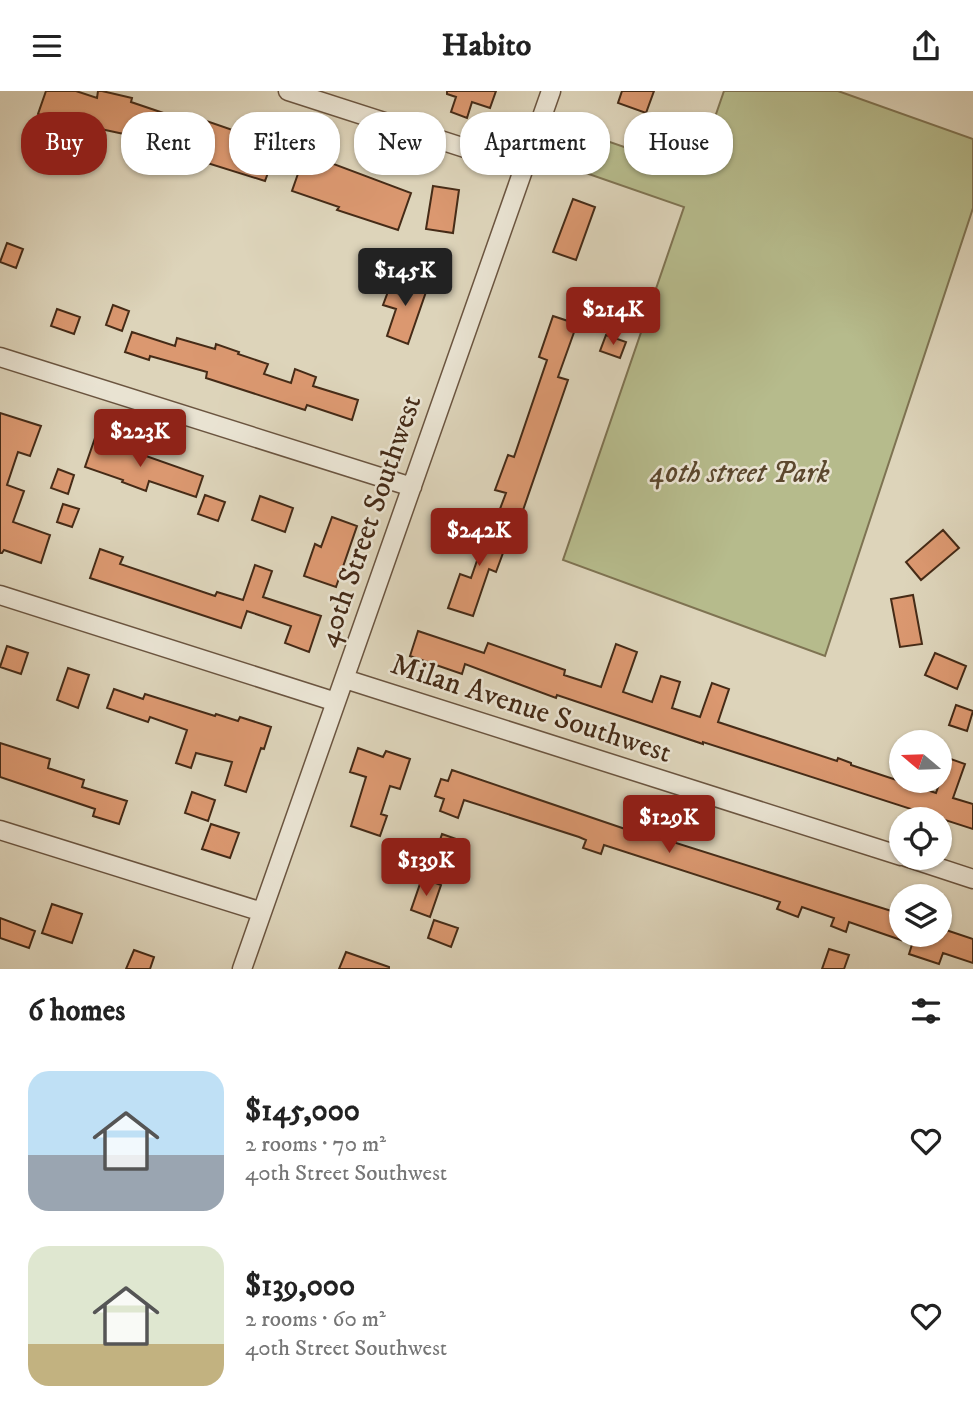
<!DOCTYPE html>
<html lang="en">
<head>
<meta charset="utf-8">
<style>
	:root { --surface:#fff; --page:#f6f6f6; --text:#222; --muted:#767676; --accent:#8f2418 }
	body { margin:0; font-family:"IM FELL DW Pica",serif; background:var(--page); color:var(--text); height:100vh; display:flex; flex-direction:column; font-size:26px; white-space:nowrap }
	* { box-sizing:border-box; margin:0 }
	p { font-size:23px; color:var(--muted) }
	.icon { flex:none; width:38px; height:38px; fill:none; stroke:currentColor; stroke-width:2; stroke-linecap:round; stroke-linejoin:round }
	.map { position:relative; height:878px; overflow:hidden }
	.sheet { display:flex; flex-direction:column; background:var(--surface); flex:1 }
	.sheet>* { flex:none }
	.hud { position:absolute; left:21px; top:21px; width:931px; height:63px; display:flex; gap:14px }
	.needle { width:46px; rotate:289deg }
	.fabs { position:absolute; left:889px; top:639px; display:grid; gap:14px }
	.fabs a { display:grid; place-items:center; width:63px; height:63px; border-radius:50%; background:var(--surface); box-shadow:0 2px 5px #0004; font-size:35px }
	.price { position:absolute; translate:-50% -60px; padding:0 16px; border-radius:7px; background:var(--accent); color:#fff; font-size:23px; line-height:46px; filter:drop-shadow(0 2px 4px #0008) }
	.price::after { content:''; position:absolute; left:50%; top:42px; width:21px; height:16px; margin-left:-10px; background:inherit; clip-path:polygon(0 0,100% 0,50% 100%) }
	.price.current { background:#222; color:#fff }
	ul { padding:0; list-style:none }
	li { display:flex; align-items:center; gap:21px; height:175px; padding:0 28px }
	li span { display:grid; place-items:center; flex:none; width:196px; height:140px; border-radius:21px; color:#555 }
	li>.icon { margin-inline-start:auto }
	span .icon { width:84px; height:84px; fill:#fffc; stroke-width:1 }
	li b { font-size:30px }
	h2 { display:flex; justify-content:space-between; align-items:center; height:84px; padding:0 28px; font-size:30px }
	.chip { padding:0 24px; border-radius:28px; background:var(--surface); box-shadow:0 2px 5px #0004; font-size:24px; line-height:63px }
	.chip.current { background:var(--accent); color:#fff }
	header { display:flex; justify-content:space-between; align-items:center; height:91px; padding:0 28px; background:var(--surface); font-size:32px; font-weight:800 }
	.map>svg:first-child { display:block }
	.green { fill:#b6bb8c; stroke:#7e7352; stroke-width:2 }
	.building { fill:#db9870; stroke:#452b17; stroke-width:2 }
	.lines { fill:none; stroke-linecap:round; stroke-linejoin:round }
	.minor-casing { stroke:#6b5540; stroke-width:21 }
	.minor { stroke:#e9e3d2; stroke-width:18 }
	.labels { text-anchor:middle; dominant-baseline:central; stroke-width:5; stroke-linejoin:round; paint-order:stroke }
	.park-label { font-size:30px; font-style:italic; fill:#5c482e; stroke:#e9e3d2 }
	.street-label { font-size:30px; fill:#452b17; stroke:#e9e3d2 }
</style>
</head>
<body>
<header><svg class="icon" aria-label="menu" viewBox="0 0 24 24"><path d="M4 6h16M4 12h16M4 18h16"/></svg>Habito<svg class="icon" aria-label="share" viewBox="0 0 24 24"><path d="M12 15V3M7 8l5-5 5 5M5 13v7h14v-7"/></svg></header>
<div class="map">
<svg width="973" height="878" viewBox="0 0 973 878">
	<rect width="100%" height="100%" fill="#ddd4ba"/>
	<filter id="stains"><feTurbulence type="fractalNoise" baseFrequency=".00286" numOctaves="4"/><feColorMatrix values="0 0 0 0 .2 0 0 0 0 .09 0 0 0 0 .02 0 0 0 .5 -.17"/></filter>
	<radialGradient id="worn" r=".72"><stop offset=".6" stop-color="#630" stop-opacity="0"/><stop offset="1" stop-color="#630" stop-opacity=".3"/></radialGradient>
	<path class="green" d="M724 0H838L973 48V117L825 565 563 469 684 116 534 64 541 27 696 81Z"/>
	<path class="building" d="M46 0H76L97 7 98 0H102L132 7 131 11 193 32 195 26 241 42 242 39 329 67 328 71 411 102 398 139 337 119 339 116 292 100 300 77 273 68 265 90 169 60 166 67 144 59 147 48 73 32V35L38 23Z
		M447 0H496L490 17 472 11 467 27 451 21 456 6 447 3Z
		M622 0H654L646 22 618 12Z
		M433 95 459 99 453 142 426 138Z
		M573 108 595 116 576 169 553 161Z
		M7 152 23 158 16 177 0 171Z
		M403 186 428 195 408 253 387 245 396 218 383 214 389 198 397 202Z
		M113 214 129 220 122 240 106 234Z
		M57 218 80 226 74 243 51 235Z
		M553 225 577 233 558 286 568 289 521 425 500 418 506 402 495 399 508 364 514 366 547 269 539 266Z
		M132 241 175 255 177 247 215 258 216 253 239 261 238 263 268 273 264 283 291 292 295 278 316 286 313 295 358 309 352 329 307 314 305 319 206 287 207 281 150 265 149 269 125 261Z
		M606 244 626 251 620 267 600 260Z
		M0 322 41 335 30 365 18 361 7 394 24 400 13 431 50 444 41 472 4 459 2 462H0Z
		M95 347 203 385 196 406 149 390 146 400 122 391 123 389 85 376Z
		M58 378 74 384 68 403 51 397Z
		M205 404 225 411 218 430 198 423Z
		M260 405 293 417 285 441 252 429Z
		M63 413 79 418 72 436 57 431Z
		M484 425 505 432 495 460 503 462 496 481 489 478 473 525 448 517 460 483 471 487 481 458 474 455Z
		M332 426 357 435 336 496 304 485 315 453 321 456Z
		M943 439 959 457 921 489 906 471Z
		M100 458 123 466 120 473 215 505 217 501 243 509 255 474 272 480 263 506 321 525 309 561 285 552 291 535 247 520 241 537 90 487Z
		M913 504 922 553 900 556 891 508Z
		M418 540 484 562 488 552 565 579 564 584 601 596 616 553 637 561 623 601 652 611 661 585 680 591 672 617 700 626 712 592 729 598 718 631 837 670 838 667 851 672V674L936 702 948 667 965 673 953 707 973 713V738L703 651V653L557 604 556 607 465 573 462 583 410 565Z
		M7 555 28 562 21 583 0 576Z
		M935 562 966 575 957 598 925 584Z
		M68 577 89 584 78 617 57 609Z
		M114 598 143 608 145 603 215 625 216 623 238 630 240 626 271 636 264 658 261 657 246 701 225 694 232 671 196 662 191 677 176 672 187 639 150 626 148 631 107 617Z
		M956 614 973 620 967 640 949 634Z
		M0 652 50 668 48 677 84 689 82 696 127 710 119 733 93 725 95 718 0 686Z
		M358 657 383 666 386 660 410 668 400 698 390 695 381 723 387 725 380 745 351 735 366 686 350 681Z
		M452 679 634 741 635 739 901 823V849L849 831 846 841 831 835 834 827 802 816 798 826 777 818 780 811 604 754 601 763 583 757 586 749 579 746 464 709 458 727 440 720 444 708 435 705 441 688 448 690Z
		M192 701 215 709 208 730 185 722Z
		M211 733 239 742 230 767 202 758Z
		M442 743 462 750 456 767 436 761Z
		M422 787 441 794 430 826 411 819Z
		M52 813 82 823 72 852 42 842Z
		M0 827 35 840 29 857 0 847Z
		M434 829 458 837 451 856 428 847Z
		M940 837 973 848V872L943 862 939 873 909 863 915 844H940Z
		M829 858 849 864 844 878H822Z
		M134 859 154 866 150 878H126Z
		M346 861 389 876V878H339Z"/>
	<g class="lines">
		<g class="minor-casing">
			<path id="minor" d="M288 0 524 76
				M0 266 412 396
				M0 504 336 611
				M345 588 901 765
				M0 739 262 821
				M906 766 973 788
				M242 878 551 0"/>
		</g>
		<use href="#minor" class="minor"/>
	</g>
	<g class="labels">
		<g class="park-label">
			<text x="740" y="382">40th street Park</text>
		</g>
		<g class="street-label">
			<text transform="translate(370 430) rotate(-71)">40th Street Southwest</text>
			<text transform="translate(531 618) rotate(18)">Milan Avenue Southwest</text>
		</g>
	</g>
	<rect width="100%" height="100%" filter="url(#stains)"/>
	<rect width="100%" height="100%" fill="url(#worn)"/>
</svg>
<div class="fabs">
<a><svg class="needle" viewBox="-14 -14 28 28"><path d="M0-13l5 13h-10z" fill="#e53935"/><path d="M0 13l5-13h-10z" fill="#767676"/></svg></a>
<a><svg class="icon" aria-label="locate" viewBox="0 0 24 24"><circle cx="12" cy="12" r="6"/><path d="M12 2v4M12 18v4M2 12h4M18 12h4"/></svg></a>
<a><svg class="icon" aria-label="layers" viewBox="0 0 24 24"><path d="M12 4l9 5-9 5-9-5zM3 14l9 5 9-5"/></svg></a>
</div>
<b class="price current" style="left:405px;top:217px">$145K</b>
<b class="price" style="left:613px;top:256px">$214K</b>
<b class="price" style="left:140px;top:378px">$223K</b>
<b class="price" style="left:479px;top:477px">$242K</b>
<b class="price" style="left:669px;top:764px">$129K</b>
<b class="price" style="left:426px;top:807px">$139K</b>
<div class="hud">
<a class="chip current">Buy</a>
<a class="chip">Rent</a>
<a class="chip">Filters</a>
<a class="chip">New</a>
<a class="chip">Apartment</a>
<a class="chip">House</a>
</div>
</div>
<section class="sheet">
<h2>6 homes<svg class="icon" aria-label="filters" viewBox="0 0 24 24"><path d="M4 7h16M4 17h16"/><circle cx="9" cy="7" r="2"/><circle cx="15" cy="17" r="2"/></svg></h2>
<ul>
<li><span style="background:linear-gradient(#bfe0f5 60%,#9aa5b1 0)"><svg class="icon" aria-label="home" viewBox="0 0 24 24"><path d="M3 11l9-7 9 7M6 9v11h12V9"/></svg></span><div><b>$145,000</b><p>2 rooms · 70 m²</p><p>40th Street Southwest</p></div><svg class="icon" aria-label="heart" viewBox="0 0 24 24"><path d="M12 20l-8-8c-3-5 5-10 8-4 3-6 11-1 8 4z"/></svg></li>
<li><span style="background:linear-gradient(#dfe7d0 70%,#c2b280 0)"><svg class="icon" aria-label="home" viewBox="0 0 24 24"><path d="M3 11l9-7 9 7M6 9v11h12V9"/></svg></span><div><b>$139,000</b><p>2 rooms · 60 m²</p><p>40th Street Southwest</p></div><svg class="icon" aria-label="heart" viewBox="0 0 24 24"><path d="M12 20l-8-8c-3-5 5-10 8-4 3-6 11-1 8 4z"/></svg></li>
</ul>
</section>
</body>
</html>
